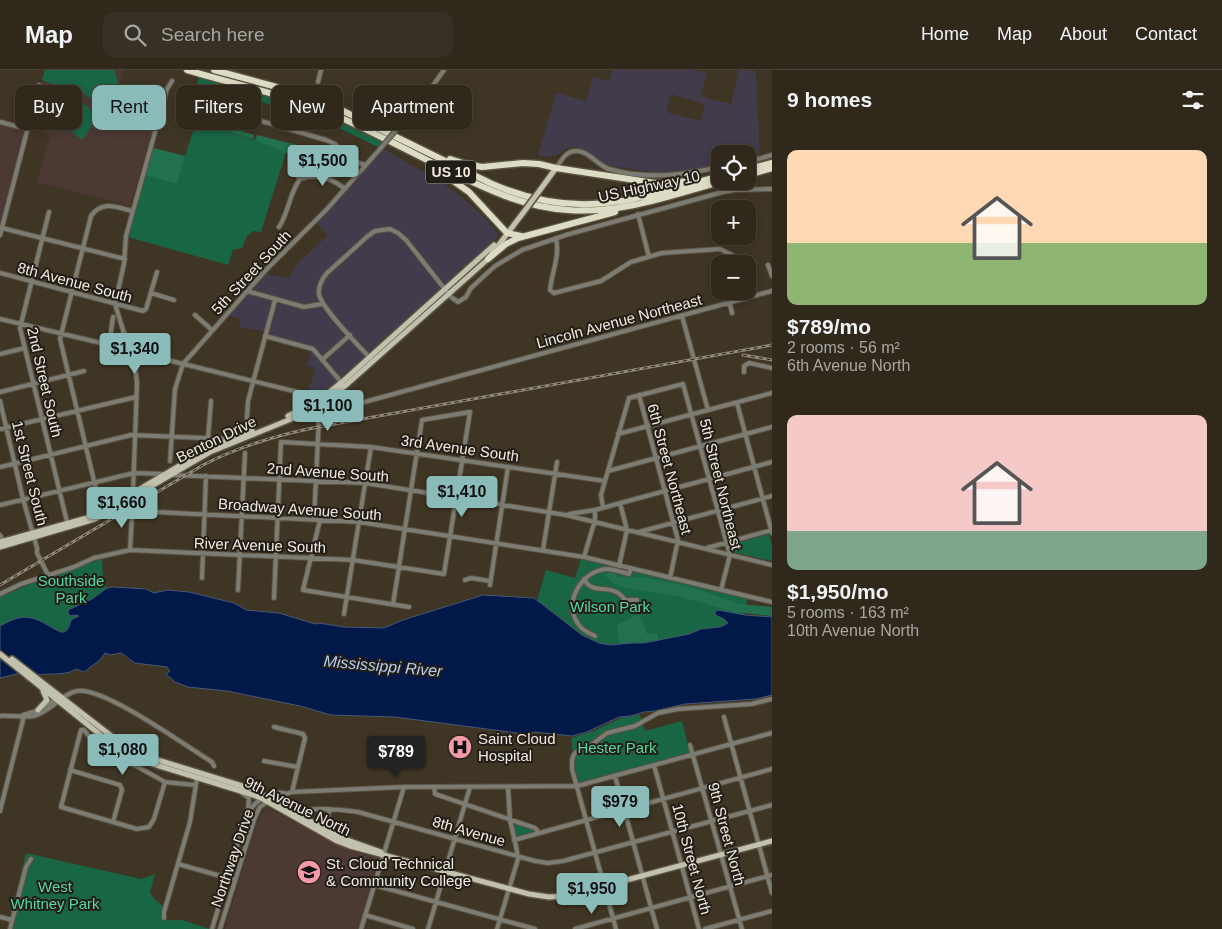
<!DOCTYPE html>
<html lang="en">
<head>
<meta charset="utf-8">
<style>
	:root { --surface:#2f281b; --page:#373024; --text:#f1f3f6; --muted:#a7a6a3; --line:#4a443a; --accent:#8bbbb9 }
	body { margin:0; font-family:Arial,sans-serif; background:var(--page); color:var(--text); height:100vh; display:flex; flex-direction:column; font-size:19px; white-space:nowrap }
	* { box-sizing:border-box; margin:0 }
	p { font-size:16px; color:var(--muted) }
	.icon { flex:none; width:28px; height:28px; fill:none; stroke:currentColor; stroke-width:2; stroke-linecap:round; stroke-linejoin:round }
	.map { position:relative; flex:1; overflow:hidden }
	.drawer { display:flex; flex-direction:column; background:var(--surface); width:450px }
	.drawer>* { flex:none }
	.guide { position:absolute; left:15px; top:15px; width:475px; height:45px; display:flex; gap:10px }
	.controls { position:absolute; left:711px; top:75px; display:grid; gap:10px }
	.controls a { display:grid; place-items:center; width:45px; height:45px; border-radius:10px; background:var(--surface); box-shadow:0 2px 8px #0003,0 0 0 1px var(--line); font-size:25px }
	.price { position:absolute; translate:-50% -42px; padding:0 11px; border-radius:5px; background:var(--accent); color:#111; font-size:16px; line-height:32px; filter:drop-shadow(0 1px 2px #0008) }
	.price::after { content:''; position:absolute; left:50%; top:30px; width:15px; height:11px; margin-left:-8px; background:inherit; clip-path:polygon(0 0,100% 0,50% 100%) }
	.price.active { background:#222; color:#fff }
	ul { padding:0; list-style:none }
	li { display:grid; align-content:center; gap:10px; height:265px; padding:0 15px }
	li span { display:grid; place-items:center; height:155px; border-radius:10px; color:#555 }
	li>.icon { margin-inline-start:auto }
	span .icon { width:90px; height:90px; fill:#fffc; stroke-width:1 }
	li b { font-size:21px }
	h2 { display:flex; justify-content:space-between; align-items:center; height:60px; padding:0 15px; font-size:21px }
	.pill { padding:0 18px; border-radius:10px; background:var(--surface); box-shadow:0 2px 8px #0003,0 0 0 1px var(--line); font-size:18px; line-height:45px }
	.pill.active { background:var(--accent); color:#111 }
	header { display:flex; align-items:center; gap:30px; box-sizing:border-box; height:70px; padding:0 25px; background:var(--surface); border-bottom:1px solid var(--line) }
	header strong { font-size:24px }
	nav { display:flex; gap:28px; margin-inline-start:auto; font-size:18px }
	.search { width:350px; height:45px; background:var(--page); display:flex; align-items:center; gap:12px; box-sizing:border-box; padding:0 18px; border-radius:10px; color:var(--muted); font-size:19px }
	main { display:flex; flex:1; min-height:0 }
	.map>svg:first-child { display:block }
	.industrial { fill:#413b4c; fill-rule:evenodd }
	.education { fill:#4d3933 }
	.green { fill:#196645 }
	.forest { fill:#21714e }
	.water { fill:#001948; stroke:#485876 }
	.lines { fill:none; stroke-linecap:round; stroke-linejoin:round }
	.minor-casing { stroke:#5b5242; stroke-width:6 }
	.major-casing { stroke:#5b5242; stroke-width:8 }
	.highway-casing { stroke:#5b5242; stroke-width:9 }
	.minor { stroke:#7c7c73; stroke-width:4 }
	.major { stroke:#c2c1ae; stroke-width:5 }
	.highway { stroke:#ddddc5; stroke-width:6 }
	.rail-casing { stroke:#91897a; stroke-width:3 }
	.rail { stroke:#221d16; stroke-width:1; stroke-dasharray:4; stroke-linecap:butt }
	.minor-bridge-casing { stroke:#5b5242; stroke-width:6; stroke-linecap:butt }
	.major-bridge-casing { stroke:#5b5242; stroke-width:8; stroke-linecap:butt }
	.minor-bridge { stroke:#7c7c73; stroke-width:4 }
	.major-bridge { stroke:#c2c1ae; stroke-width:5 }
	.labels { text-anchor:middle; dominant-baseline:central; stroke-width:4; stroke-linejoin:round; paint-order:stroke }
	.shield { fill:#221d16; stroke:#b3ada3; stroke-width:1 }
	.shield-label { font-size:14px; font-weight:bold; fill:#f1ebe0 }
	.street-label { font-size:15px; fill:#f1ebe0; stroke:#221d16 }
	.park-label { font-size:15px; fill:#52db9d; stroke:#221d16 }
	.poi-label { font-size:15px; fill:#f1ebe0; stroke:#221d16; text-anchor:start }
	.water-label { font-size:16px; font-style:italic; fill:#b5cef4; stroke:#221d16 }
</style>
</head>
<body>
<header>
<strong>Map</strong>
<div class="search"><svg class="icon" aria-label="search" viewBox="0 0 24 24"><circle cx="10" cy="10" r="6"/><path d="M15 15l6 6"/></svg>Search here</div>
<nav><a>Home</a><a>Map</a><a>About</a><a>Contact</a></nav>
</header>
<main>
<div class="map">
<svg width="772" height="859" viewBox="0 0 772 859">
	<rect width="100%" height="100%" fill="#3f3524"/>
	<path class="industrial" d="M613 0H694L707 3 701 25 707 28 731 34 739 0 756 1 760 86 748 89V84H720V95L688 102 664 104 605 95 585 81 574 77H569L559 84 550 87 538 85 556 23 586 31 593 7 609 11ZM671 24 705 34 701 51 666 42Z
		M384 79 442 113 464 129 480 143 498 163V165L492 173 335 314 321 324 308 323 315 298 307 296 311 280 262 268 264 261 239 257 241 249 228 245 265 204 289 208 297 194 328 165 316 153Z"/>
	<path class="education" d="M45 0H123L116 30 158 42 130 136 37 112 50 65 31 58Z
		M0 54 25 61 0 157Z
		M267 738 336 773 379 788 358 859H225L254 761 260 747Z"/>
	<path class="green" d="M45 0H114L118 12 113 31 88 27 82 21 80 15 77 20 69 21 42 10Z
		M199 7 292 33 338 50 383 71 378 77 335 56 290 40 197 14Z
		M46 18H50L70 33 71 35 53 58C39 48 36 32 46 18Z
		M79 30C100 44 96 52 82 70L62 54Z
		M289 41 302 45 297 60 285 56Z
		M195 55 210 57 287 79 261 162 254 161 247 166 242 178 233 180 228 195 128 167 153 78 185 86Z
		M769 464 772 476V491L732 482 730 475Z
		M102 489 103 510 107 518 92 529 68 541 69 546 79 545 72 549 66 561 58 562C34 545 27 543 0 556V527L46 507 67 501Z
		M581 489 748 528 743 545 732 543 718 547 726 550 728 553 720 557 701 559 689 564 644 573 603 574 588 569 571 559 561 548 537 530 546 500 575 508Z
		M640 645 645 661 682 651 690 684 579 713 574 696 571 668 594 661 621 648Z
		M514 753 534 759 535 761 516 767 513 754Z
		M26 783 141 809 155 804 150 822 154 829 164 837 162 844 163 850H182L210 859H7Z"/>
	<path class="forest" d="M197 14 234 24 225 56 254 65 253 69 187 50Z
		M257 65 329 83 328 97 286 83 255 70Z
		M153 78 185 86 177 114 145 105Z
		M607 502 613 503 619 507 647 508 690 517 740 534 772 537V546L735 542 677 526 626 518 615 514 606 507Z
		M639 544 647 564 657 563 659 570 619 574 617 555Z"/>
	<path class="water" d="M113 517 146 519 154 523 167 520 189 522 234 533 246 540 279 543 315 554 319 553 344 557 384 558 403 550 483 525 534 528 582 565 599 573 610 575 632 573H644L689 564 701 559 720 557 728 553 724 549 715 545V542L718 540 745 545 772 547V625L756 629 685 634 655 641 644 642 631 646 619 647 587 662 572 666 535 662 525 664 395 647 331 645 300 636 227 621 188 617 175 612 166 604 170 601 167 597 135 593 121 583 110 585 105 583 100 590 84 602 76 599C72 601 69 603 65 603 50 606 38 600 27 612L25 608 20 603 0 608V556C6 553 12 549 19 548 38 543 56 564 64 562 70 560 69 553 72 549L79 546 76 545 69 546 68 540 92 529 107 518Z"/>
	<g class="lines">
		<g class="minor-casing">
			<path id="minor" d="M318 12 321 0
				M233 46 241 45 326 70 335 74 350 90 365 95
				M0 52 27 59
				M401 54 429 21 444 0
				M748 92 772 85
				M292 98 300 109
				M556 98C561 91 566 81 575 81 588 80 597 95 609 99 646 110 683 105 720 97
				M49 142 20 258 68 456
				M638 144 649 187
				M279 157C289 142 289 124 300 109 317 103 332 108 345 119
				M2 158 125 189
				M0 165 39 15
				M556 168C560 187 552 201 550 220L554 223 601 211 631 192 662 183 720 179 732 185 737 194
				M768 195 772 206
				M0 203 143 241 146 239 157 202
				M247 221 304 237 322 234
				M727 221 732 243
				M744 221 746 229
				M151 223 174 230
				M195 245 212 260
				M682 246 708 340
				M0 249 122 278
				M123 260 115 234 124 194 126 166 167 19 172 11
				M265 266 313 279 342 313
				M123 273 122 278 131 286
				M124 273H129L138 280 135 296 131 285
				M124 273 123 260 129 273
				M109 276 113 247
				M0 284 25 278
				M136 285 155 287 322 328 336 335 346 337 772 221
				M370 288C359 276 321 238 319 224 318 216 322 209 327 203L368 166 375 161 390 159 398 163 406 170 451 227 458 232 466 227 471 218 495 196 522 180 569 164 723 122 735 120 772 119
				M323 289 350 265
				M744 302V296L749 293 772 298
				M0 322 84 301
				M639 325 678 470 670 508
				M0 331 23 429 37 478V483L48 505
				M737 333 772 463
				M0 359 136 327
				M246 364 248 331 275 230
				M618 364 772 323
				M209 380 208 368 211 331
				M170 391 175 319 183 294 264 202 327 139 380 79
				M0 397 131 365 229 369
				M608 401 772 357
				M171 405 365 413 566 445 772 495
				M133 423 137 313 135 296
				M0 435 134 403 164 404
				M603 437 601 425 629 328 683 314 730 485 721 520
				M102 444 60 269 91 146C102 130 117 137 132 141
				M569 444 595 440 772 392
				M314 450 319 348 323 343 330 341 336 335
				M320 450 303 520 409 537
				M639 462 772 426
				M0 465 4 472
				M707 478 772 460
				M130 480 132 445 135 441 359 452 584 487 772 532
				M543 480 557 392
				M584 487 595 450V440
				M619 496 627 460 620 433
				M202 508 206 406
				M584 509C593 527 612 511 625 530H637
				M465 510 471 508 490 511
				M490 515 508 397
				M238 520 245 383
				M0 524 21 514 74 497 94 488 130 480 353 490 444 504 470 342 422 350C412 412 403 473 393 534
				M274 528 281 372 371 377 605 411
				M344 544 371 377
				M595 566C589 563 583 561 579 555 562 534 581 501 606 499 614 499 622 502 629 504L631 498
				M23 645 36 641 58 628
				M0 646C8 645 29 648 34 646 50 642 63 623 77 621 103 616 186 676 212 692L214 696
				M724 647 772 823
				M274 657 303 664 305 668 292 722
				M690 675 742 859
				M264 691 298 697
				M654 695 699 859
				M70 700 120 715 122 720 113 752
				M615 706 657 859
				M165 712 154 749 149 757 137 759 61 737 81 660H84L91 669 117 688 138 697 165 712 195 715
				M434 717 435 724 535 758 539 763
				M242 723 249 728 248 740
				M0 741 23 650V645
				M298 744C309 735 344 740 358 742L535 791 548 793 563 791 772 735
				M323 759 330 739
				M514 770 772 699
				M178 794 235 810
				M374 815 535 859
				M365 845 413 859
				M0 847 12 850
				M164 848V842L190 752 197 708
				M10 859 26 797 31 789
				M212 859 246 746C254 732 267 721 284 723
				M220 859 255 747 260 737 271 729 292 722 404 717 577 716 772 663
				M361 859 404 717
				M428 859 470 717
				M497 859 518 789 516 776 510 750 508 717
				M575 859 772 805
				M616 859 572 699V690L574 684 579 680 590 676 607 663 635 656 658 643 678 639 751 634 772 629
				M705 859 772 841"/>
		</g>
		<g class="major-casing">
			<path id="major" d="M540 120 556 98
				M306 324 310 330 308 336
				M336 335 335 330 338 322
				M288 346 322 328 342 312 494 175
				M0 472 94 446 208 379 252 360
				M0 477 95 449 210 382 296 347 326 330 345 316 488 189 523 143
				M0 584 118 679 130 687 247 723 261 728 337 771 350 776 529 824 549 827 567 826 772 771
				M12 589 132 682 252 719 339 767 381 782
				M38 640 47 630 43 621"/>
		</g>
		<g class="highway-casing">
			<path id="highway" d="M187 0C238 15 290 26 339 47 373 62 407 80 441 97 482 117 521 137 568 140 622 144 672 125 723 111
				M214 0 284 19 335 37 490 113C577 152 634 130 720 106
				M450 89 466 94 482 97 523 93 539 94 556 98 655 113 692 111
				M435 98 469 122 507 163 521 166
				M748 99 772 93
				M748 105 772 98
				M488 189 506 174 518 168 615 142"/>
		</g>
		<use href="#minor" class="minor"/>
		<use href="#major" class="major"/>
		<use href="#highway" class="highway"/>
		<g class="rail-casing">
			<path id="rail" d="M743 285 772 290
				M0 515 203 395C240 376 277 365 318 357L772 275"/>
		</g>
		<use href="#rail" class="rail"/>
		<g class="minor-bridge-casing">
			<path id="minor-bridge" d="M380 79 401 54"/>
		</g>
		<g class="major-bridge-casing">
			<path id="major-bridge" d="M523 143 540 120"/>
		</g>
		<use href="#minor-bridge" class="minor-bridge"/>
		<use href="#major-bridge" class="major-bridge"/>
	</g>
	<defs>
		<g id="hospital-disc" transform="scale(1.25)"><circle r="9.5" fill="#f39aab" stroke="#221d16"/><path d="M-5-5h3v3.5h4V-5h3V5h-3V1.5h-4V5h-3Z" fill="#111"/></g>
		<g id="university-disc" transform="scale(1.25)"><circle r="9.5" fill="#f39aab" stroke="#221d16"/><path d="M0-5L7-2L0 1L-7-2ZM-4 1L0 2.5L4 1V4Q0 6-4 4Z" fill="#111"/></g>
	</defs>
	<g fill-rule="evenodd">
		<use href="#hospital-disc" x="460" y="677"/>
		<use href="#university-disc" x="309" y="802"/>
	</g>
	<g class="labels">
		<rect class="shield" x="426" y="90.5" width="50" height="23" rx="4"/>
		<g class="shield-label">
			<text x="451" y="102">US 10</text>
		</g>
		<g class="street-label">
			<text transform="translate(649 116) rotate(-12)">US Highway 10</text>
			<text transform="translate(251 202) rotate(-47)">5th Street South</text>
			<text transform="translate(75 212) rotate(15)">8th Avenue South</text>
			<text transform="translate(619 251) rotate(-15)">Lincoln Avenue Northeast</text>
			<text transform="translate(45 312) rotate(77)">2nd Street South</text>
			<text transform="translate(216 369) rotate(-26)">Benton Drive</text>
			<text transform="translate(460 378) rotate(8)">3rd Avenue South</text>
			<text transform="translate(670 399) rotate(75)">6th Street Northeast</text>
			<text transform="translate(328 402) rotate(4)">2nd Avenue South</text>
			<text transform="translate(30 403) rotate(76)">1st Street South</text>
			<text transform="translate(721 414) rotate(76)">5th Street Northeast</text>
			<text transform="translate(300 439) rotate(4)">Broadway Avenue South</text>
			<text transform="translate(260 475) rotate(2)">River Avenue South</text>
			<text transform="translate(298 736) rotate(26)">9th Avenue North</text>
			<text transform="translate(469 761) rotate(16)">8th Avenue</text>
			<text transform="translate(727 764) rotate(75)">9th Street North</text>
			<text transform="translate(232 788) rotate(-71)">Northway Drive</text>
			<text transform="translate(692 789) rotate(75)">10th Street North</text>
		</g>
		<g class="park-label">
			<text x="71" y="510">Southside<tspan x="71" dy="17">Park</tspan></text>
			<text x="610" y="536">Wilson Park</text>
			<text x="617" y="677">Hester Park</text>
			<text x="55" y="816">West<tspan x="55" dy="17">Whitney Park</tspan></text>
		</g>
		<g class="poi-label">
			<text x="478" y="668">Saint Cloud<tspan x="478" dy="17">Hospital</tspan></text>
			<text x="326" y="793">St. Cloud Technical<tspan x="326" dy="17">&amp; Community College</tspan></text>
		</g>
		<g class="water-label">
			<text transform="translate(383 596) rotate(5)">Mississippi River</text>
		</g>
	</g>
</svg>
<div class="controls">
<a><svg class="icon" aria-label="locate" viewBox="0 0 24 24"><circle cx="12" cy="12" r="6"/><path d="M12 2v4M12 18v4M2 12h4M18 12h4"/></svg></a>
<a>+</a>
<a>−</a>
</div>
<b class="price" style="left:323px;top:117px">$1,500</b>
<b class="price" style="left:135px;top:305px">$1,340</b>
<b class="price" style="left:328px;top:362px">$1,100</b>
<b class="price" style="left:462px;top:448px">$1,410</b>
<b class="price" style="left:122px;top:459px">$1,660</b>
<b class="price" style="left:123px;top:706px">$1,080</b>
<b class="price active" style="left:396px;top:708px">$789</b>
<b class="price" style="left:620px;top:758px">$979</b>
<b class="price" style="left:592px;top:845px">$1,950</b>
<div class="guide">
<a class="pill">Buy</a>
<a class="pill active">Rent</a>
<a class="pill">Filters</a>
<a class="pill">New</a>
<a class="pill">Apartment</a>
</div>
</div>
<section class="drawer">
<h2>9 homes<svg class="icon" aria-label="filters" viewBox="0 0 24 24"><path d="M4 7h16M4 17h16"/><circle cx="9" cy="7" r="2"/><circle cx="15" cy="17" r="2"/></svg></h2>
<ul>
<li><span style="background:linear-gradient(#ffd9b3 60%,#8fb573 0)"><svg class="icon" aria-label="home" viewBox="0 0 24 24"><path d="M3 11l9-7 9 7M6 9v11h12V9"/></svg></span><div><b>$789/mo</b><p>2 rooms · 56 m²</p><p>6th Avenue North</p></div></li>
<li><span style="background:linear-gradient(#f6c9c9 75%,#7fa58c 0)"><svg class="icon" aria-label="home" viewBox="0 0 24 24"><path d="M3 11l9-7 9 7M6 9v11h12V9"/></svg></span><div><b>$1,950/mo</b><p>5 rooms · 163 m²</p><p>10th Avenue North</p></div></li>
</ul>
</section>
</main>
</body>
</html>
